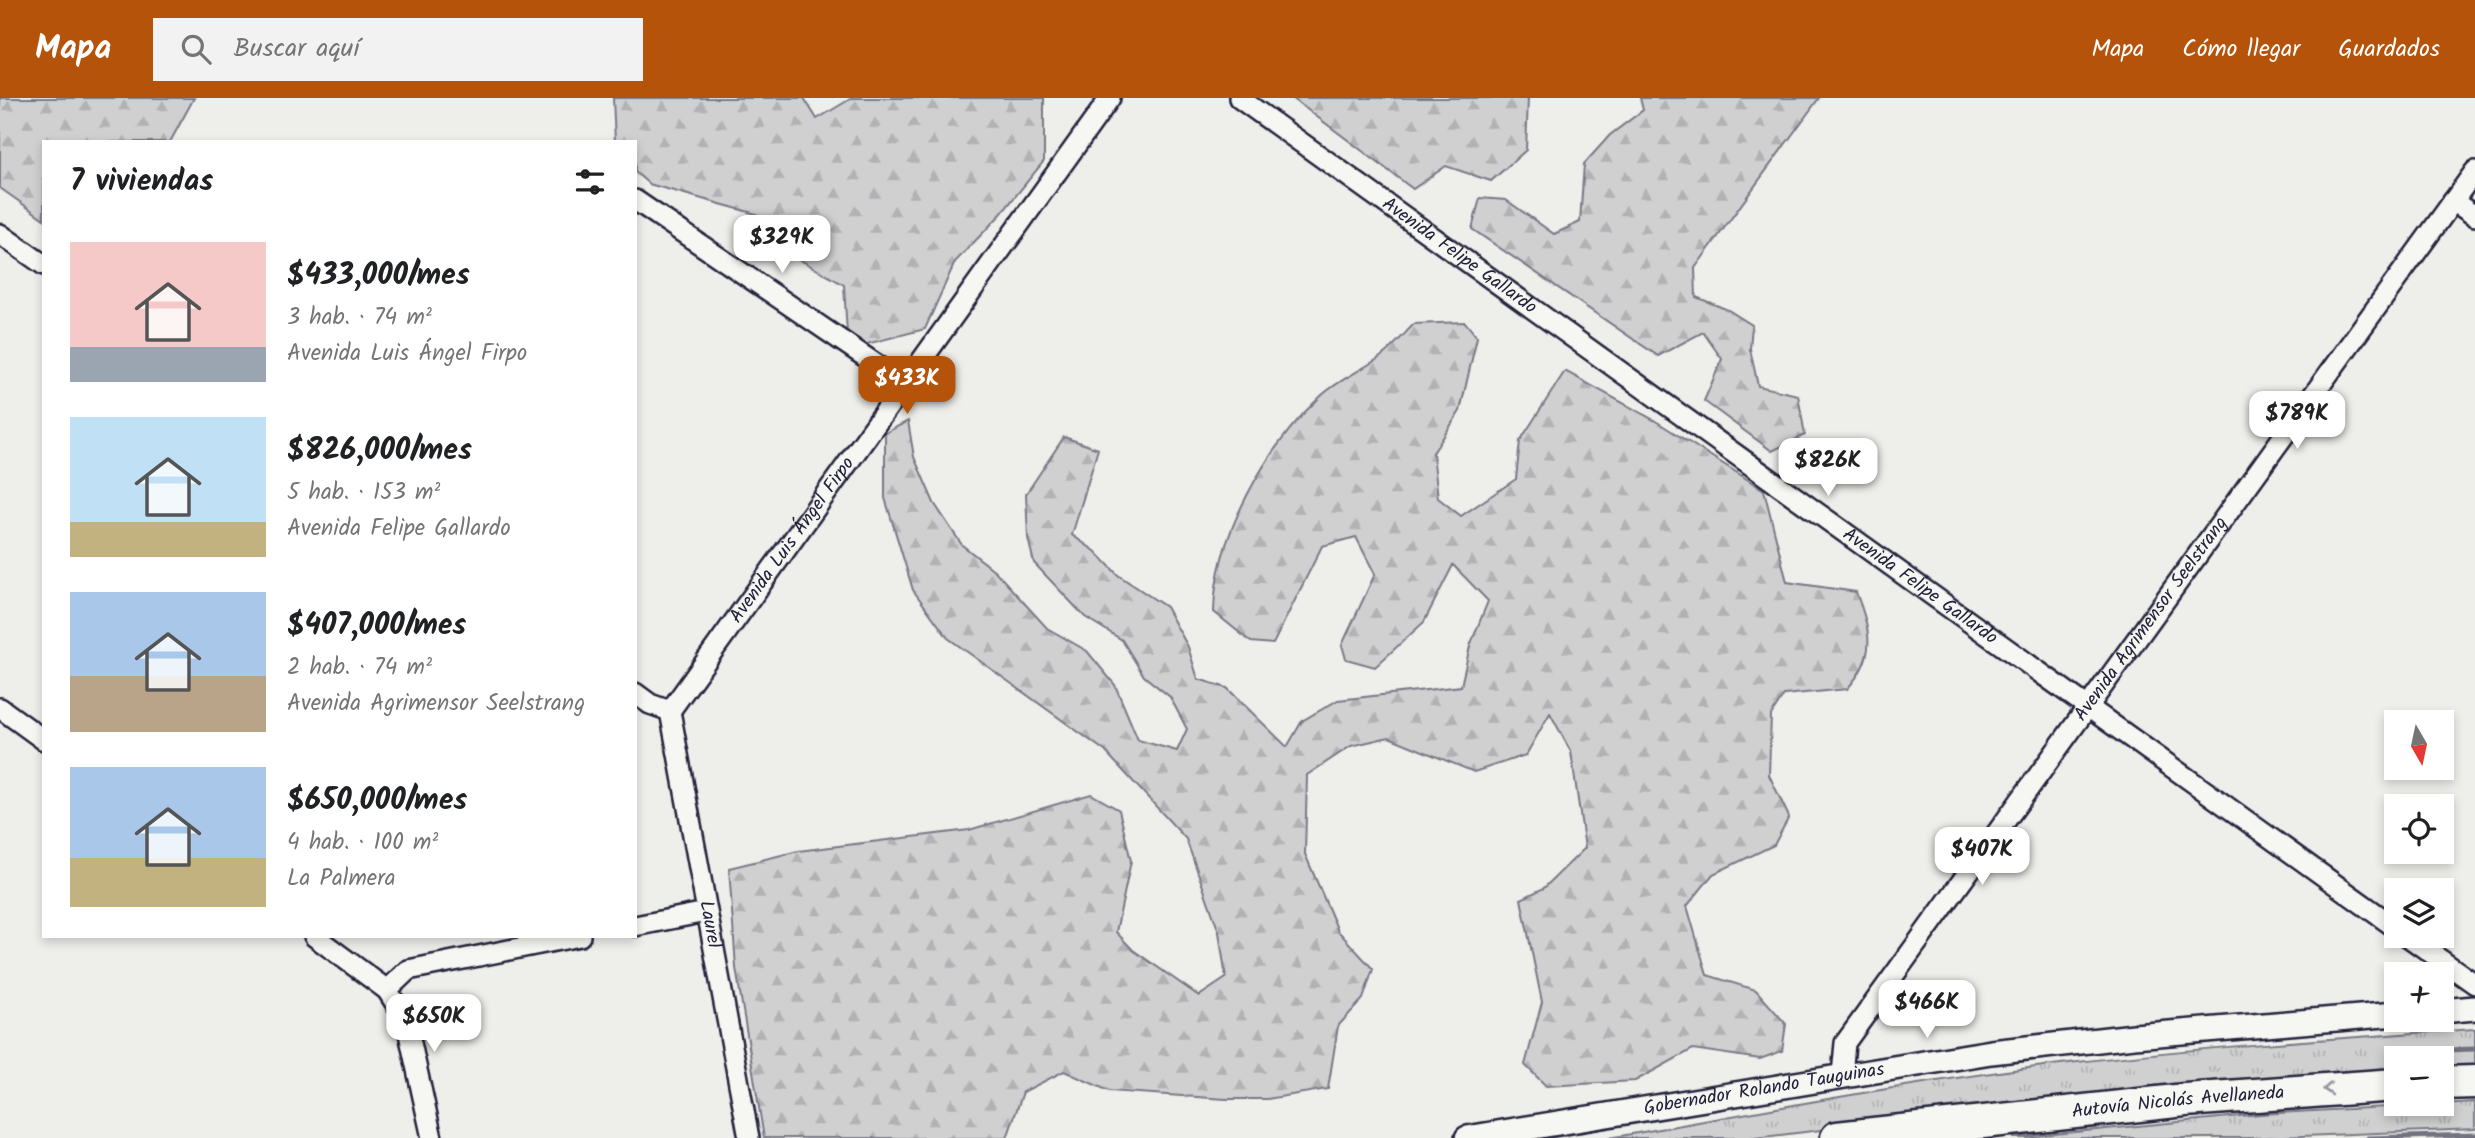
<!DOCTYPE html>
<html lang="es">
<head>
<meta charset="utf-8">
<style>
	:root { --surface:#fff; --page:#f2f2f2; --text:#202124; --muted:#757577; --accent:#b45309 }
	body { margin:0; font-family:Kalam,sans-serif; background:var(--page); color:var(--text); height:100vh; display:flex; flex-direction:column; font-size:26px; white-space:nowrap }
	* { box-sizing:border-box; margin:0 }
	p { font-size:23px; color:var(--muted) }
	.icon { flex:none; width:38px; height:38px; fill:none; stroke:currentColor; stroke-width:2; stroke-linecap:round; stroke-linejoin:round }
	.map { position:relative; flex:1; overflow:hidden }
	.panel { position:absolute; left:42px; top:42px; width:595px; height:798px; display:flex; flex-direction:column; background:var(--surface); border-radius:0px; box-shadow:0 4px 10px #0003 }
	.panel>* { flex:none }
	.needle { width:46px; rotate:171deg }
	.buttons { position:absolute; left:2384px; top:612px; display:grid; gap:14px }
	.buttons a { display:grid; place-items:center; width:70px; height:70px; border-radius:0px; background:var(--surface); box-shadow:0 4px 10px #0003; font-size:35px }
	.price { position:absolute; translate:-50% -60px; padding:0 16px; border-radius:14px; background:#fff; color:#222; font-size:23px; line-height:46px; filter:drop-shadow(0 2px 4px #0008) }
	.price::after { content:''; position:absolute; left:50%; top:42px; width:21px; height:16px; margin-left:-10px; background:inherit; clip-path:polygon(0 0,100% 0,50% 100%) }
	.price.selected { background:var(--accent); color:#fff }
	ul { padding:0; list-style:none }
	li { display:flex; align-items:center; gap:21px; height:175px; padding:0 28px }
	li span { display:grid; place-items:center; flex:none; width:196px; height:140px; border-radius:0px; color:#555 }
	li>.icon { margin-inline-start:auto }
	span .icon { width:84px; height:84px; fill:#fffc; stroke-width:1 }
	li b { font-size:30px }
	h2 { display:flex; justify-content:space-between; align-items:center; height:84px; padding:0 28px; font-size:30px }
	header { display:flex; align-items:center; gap:42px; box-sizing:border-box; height:98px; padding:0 35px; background:var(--accent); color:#fff }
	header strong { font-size:33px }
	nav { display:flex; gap:38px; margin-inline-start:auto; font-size:24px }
	.search { width:490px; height:63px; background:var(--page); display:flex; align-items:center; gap:18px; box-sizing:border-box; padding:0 24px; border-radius:0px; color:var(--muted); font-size:26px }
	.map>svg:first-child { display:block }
	.grass { fill:url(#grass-tufts); stroke:#797986; stroke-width:2 }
	.forest { fill:url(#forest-firs); stroke:#797986; stroke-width:2 }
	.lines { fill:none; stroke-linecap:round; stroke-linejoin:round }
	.stream { stroke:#727281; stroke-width:5 }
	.minor-casing { stroke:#22223b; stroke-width:24 }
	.tertiary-casing { stroke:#22223b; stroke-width:28 }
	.trunk-casing { stroke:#22223b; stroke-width:37 }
	.minor { stroke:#f6f6f2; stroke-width:19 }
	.tertiary { stroke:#f6f6f2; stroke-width:23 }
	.trunk { stroke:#f6f6f2; stroke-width:32 }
	.oneway { stroke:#9797a0 }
	.labels { text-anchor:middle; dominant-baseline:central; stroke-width:5; stroke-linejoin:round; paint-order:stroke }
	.street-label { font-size:19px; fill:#22223b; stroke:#f6f6f2 }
</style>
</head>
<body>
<header>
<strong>Mapa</strong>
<div class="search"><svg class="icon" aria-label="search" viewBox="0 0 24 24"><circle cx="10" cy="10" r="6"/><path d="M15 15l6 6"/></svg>Buscar aquí</div>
<nav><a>Mapa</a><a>Cómo llegar</a><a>Guardados</a></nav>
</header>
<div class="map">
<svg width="2475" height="1040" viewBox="0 0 2475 1040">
	<defs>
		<pattern id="grass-tufts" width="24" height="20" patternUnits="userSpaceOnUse" patternTransform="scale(1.75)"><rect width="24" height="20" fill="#d0d0d1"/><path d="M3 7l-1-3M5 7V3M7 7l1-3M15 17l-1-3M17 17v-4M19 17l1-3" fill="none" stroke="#b2b2b4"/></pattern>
		<pattern id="forest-firs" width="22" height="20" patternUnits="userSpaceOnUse" patternTransform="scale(1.75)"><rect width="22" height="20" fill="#d0d0d1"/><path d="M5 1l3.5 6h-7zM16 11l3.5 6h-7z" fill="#b2b2b4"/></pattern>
	</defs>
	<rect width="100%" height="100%" fill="#eeeeeb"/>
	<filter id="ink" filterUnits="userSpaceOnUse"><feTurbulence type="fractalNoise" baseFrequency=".0143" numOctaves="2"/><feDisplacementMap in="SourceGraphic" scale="14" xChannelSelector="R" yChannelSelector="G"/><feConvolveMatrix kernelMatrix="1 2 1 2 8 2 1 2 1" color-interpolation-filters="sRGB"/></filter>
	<g filter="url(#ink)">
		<path class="grass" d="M2475 931V972L2441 974V961H2396V976L1878 1025 1755 1040H1609C1762 1013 1915 983 2069 965 2204 949 2339 940 2475 931Z
			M2475 1004V1031L2256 1040H2013L2261 1016Z"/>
		<path class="forest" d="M0 0H194L170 44H44V121L0 90Z
			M613 0H804L817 21 852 0H1044V63L1001 116 955 164 925 231 863 247 847 236 844 187 797 160 756 116 649 86 635 74V44H615Z
			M1292 0H1528L1526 52 1491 83 1446 68 1413 91Z
			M1640 0H1819L1695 170 1696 199 1728 212 1752 227 1750 251 1758 288 1798 297 1805 337 1772 353 1704 303 1722 261 1703 234 1658 258 1472 131 1480 100 1506 102 1554 136 1580 124 1584 66 1610 37 1643 12Z
			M1465 224 1477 239 1460 313 1433 355 1438 400 1461 418 1516 381 1520 343 1565 273 1654 322 1764 392 1787 484 1856 494C1871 534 1877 558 1847 591L1784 597 1771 617 1769 677 1789 719 1774 747 1713 776 1687 808 1707 877 1756 892 1786 926 1782 953 1760 961 1693 951 1635 983 1546 988 1525 967 1542 904 1521 801 1544 790 1585 750 1571 654 1550 615 1526 657 1474 674 1389 639 1351 648 1307 677 1305 756 1338 833 1373 871 1363 901 1338 928 1328 991 1267 1001H1226L1109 993 1064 973 1023 994 1007 1040H764L736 870 729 770 798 753 969 732 1091 696 1119 712 1131 763 1116 834 1133 852 1199 898 1226 880 1219 834 1186 741 1105 653 948 540 913 492 885 400V335L908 323 914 359 934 405 962 447 995 473 1047 530 1087 553 1115 587 1138 642 1177 653 1187 631 1170 599 1144 578 1122 542 1085 519 1034 465 1028 440 1026 396 1064 339 1098 351 1072 437 1095 453 1118 477 1166 509 1188 549 1198 581 1227 590 1287 649 1302 623 1338 602 1461 588 1470 548 1488 503 1453 467 1424 524 1375 569 1346 561 1342 547 1375 476 1356 439 1322 448 1273 546 1251 544 1214 514C1215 439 1266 349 1321 298 1337 283 1360 273 1379 260 1392 251 1403 237 1414 226Z"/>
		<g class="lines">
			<path class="stream" d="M2414 953 2475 951
				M2368 1040 2475 1037"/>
			<g class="minor-casing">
				<g id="minor">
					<path id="s1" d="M1239 0 2396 830"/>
					<path d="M635 102 905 286"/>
					<path d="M2453 103 2475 118"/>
					<path d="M0 136 44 167"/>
					<path d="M635 595 650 606 670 613"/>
					<path d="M0 610 44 642"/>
					<path id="s2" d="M670 613 1110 0"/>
					<path id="s3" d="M670 613 749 1040"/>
					<path d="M635 828 706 814"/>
					<path d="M314 838 387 892 406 922 432 1040"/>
					<path d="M2407 838 2475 886"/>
					<path d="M387 892 408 872 580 838"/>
					<path id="s4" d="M1842 977 1845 945 2475 73"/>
				</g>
			</g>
			<g class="tertiary-casing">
				<g id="tertiary">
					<path d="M2441 913 2475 910"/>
					<path id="s5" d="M1467 1040 1991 954 2134 938 2396 916"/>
				</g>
			</g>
			<g class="trunk-casing">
				<g id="trunk">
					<path d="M2441 985 2475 984"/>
					<path id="s6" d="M1837 1040 2185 1002 2396 987"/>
				</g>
			</g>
			<use href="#minor" class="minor"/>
			<use href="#tertiary" class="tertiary"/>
			<use href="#trunk" class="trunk"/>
		</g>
		<defs><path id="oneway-chevron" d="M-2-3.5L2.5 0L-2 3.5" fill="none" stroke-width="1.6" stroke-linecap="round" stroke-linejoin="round" transform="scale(1.75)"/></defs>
		<use class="oneway" href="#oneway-chevron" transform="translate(2328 991) rotate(177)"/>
	</g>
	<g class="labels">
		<g class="street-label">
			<text stroke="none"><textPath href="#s1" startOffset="271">Avenida Felipe Gallardo</textPath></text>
			<text stroke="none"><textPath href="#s2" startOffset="210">Avenida Luis Ángel Firpo</textPath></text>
			<text stroke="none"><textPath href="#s1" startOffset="838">Avenida Felipe Gallardo</textPath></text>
			<text stroke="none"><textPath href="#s4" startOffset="555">Avenida Agrimensor Seelstrang</textPath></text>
			<text stroke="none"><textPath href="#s3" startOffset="217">Laurel</textPath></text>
			<text stroke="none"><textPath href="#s5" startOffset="301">Gobernador Rolando Tauguinas</textPath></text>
			<text stroke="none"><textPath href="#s6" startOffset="343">Autovía Nicolás Avellaneda</textPath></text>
		</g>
	</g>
</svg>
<div class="buttons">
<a><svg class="needle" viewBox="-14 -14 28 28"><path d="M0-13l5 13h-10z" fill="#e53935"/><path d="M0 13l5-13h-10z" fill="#757577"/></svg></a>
<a><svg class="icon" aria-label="locate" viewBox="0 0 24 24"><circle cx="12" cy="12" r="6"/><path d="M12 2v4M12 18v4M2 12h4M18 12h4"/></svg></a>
<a><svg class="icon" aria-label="layers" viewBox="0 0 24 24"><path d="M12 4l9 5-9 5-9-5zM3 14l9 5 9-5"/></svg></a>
<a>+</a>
<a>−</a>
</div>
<b class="price" style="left:782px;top:177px">$329K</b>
<b class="price selected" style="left:907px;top:318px">$433K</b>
<b class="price" style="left:2297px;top:353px">$789K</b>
<b class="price" style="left:1828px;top:400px">$826K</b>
<b class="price" style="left:1982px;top:789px">$407K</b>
<b class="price" style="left:1927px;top:942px">$466K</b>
<b class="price" style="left:434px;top:956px">$650K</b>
<section class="panel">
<h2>7 viviendas<svg class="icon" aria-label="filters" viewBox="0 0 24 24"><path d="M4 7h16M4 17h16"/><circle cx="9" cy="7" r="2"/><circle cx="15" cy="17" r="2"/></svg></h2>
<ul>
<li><span style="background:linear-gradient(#f6c9c9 75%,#9aa5b1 0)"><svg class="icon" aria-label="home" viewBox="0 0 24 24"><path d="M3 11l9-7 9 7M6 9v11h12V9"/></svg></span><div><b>$433,000/mes</b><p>3 hab. · 74 m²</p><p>Avenida Luis Ángel Firpo</p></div></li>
<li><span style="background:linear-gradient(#bfe0f5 75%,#c2b280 0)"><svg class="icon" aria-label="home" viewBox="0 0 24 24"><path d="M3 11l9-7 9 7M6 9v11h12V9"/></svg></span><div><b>$826,000/mes</b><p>5 hab. · 153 m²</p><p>Avenida Felipe Gallardo</p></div></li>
<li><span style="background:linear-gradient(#a9c7e8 60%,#b9a48a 0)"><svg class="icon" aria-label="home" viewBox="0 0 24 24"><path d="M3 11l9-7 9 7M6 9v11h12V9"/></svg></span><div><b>$407,000/mes</b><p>2 hab. · 74 m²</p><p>Avenida Agrimensor Seelstrang</p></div></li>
<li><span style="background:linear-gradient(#a9c7e8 65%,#c2b280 0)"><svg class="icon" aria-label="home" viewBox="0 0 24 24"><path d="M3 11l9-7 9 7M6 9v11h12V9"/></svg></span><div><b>$650,000/mes</b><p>4 hab. · 100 m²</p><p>La Palmera</p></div></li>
</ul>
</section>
</div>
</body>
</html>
